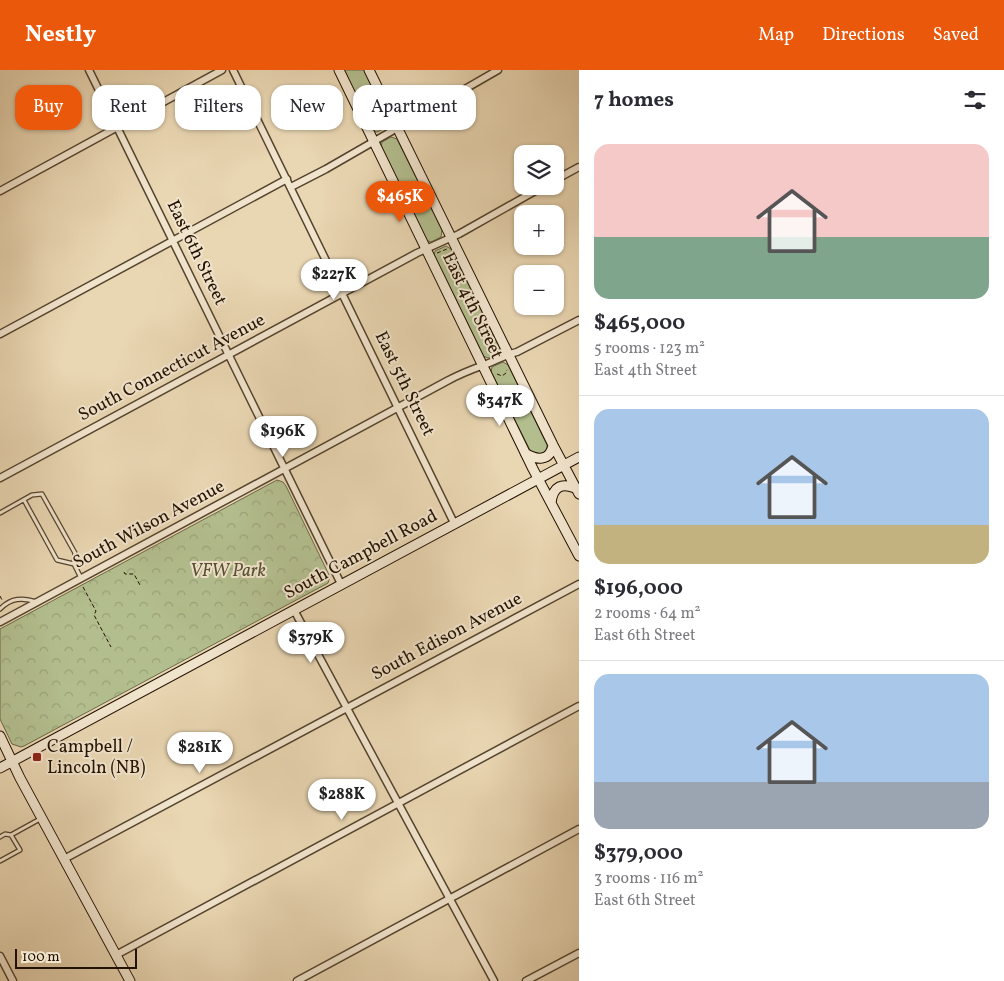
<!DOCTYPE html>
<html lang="en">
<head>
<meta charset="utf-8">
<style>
	:root { --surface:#fff; --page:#f7f7f7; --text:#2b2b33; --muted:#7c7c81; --line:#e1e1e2; --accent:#ea580c }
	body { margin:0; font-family:Vollkorn,serif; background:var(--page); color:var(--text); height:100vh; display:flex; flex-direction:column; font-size:19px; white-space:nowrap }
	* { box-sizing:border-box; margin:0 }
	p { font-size:16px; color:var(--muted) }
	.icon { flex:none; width:28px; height:28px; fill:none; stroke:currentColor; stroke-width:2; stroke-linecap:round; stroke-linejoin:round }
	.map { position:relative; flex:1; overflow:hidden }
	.panel { display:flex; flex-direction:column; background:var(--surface); width:425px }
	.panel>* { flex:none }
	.top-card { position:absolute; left:15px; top:15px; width:475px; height:45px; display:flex; gap:10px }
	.buttons { position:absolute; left:514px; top:75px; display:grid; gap:10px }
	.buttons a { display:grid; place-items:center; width:50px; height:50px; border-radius:10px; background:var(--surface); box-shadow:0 1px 4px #0004; font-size:25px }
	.scale { position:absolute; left:15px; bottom:12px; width:122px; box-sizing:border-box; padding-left:5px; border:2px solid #231200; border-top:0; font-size:14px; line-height:18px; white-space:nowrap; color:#231200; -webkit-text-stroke:4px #f1e4cd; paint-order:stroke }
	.price { position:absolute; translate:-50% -42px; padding:0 11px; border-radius:18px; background:#fff; color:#222; font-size:16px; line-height:32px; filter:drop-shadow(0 1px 2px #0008) }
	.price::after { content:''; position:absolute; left:50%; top:30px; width:15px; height:11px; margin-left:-8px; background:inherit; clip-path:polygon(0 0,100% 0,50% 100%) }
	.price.active { background:var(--accent); color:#fff }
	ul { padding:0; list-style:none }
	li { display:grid; align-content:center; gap:10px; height:265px; padding:0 15px }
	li+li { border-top:1px solid var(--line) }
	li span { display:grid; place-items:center; height:155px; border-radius:15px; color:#555 }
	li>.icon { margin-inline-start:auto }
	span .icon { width:90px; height:90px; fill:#fffc; stroke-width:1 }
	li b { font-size:21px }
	h2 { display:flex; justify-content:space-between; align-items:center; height:60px; padding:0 15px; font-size:21px }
	.tag { padding:0 18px; border-radius:15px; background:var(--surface); box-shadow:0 1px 4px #0004; font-size:18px; line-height:45px }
	.tag.active { background:var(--accent); color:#fff }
	header { display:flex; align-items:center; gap:30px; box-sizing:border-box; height:70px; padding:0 25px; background:var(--accent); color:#fff }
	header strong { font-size:24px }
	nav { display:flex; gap:28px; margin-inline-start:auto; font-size:18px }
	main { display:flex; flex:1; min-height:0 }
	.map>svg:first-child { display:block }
	.green { fill:#b3be8e; stroke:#6b6847 }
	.park { fill:url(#park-crowns); stroke:#6b6847 }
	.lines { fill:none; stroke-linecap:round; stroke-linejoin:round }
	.lane-casing { stroke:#54432c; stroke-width:5.5 }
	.street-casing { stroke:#54432c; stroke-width:9 }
	.secondary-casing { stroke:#231200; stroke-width:11 }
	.path { stroke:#231200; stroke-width:1; stroke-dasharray:4 2.5; stroke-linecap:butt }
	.lane { stroke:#f1e4cd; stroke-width:3 }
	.street { stroke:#f1e4cd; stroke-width:6 }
	.secondary { stroke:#f1e4cd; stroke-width:9 }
	.poi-dot { fill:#8f2418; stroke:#f1e4cd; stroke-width:2 }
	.labels { text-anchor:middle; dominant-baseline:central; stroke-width:4; stroke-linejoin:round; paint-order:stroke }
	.street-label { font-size:18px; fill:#231200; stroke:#f1e4cd }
	.park-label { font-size:18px; font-style:italic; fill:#554e32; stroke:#f1e4cd }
	.poi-label { font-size:18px; fill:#231200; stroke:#f1e4cd; text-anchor:start }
</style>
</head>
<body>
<header>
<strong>Nestly</strong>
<nav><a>Map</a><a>Directions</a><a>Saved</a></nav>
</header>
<main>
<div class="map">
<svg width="579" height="911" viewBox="0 0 579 911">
	<defs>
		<pattern id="park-crowns" width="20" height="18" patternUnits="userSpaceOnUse" patternTransform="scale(1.25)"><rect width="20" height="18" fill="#b3be8e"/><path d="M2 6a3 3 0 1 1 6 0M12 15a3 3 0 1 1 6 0" fill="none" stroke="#9aa279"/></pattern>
	</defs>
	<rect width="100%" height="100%" fill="#e9d6b2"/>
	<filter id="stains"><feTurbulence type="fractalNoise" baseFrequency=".004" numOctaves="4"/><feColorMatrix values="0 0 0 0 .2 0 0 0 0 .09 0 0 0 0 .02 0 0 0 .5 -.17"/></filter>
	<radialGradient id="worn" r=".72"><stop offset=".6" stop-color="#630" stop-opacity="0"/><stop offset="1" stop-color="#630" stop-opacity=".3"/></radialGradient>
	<path class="green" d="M343 0H364L389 52 388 57 377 62 373 61Z
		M391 67 397 69 442 160 441 167 431 172 426 170 381 78 382 72Z
		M446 176 451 179 500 279 498 284 488 288 483 286 434 185 435 181Z
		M503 292 508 295 547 375V380L543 384H532L491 302 492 297Z"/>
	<path class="park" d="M277 410 283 412 286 416 330 507 328 513 24 676 21 677 12 674 0 649V559Z"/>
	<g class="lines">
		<g class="lane-casing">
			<path id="lane" d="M24 430 57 490 74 494
				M0 443 32 425 42 424 75 483 74 494 81 508
				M0 539C11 528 22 527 37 532
				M0 767 5 764 11 765 40 749
				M0 791 20 780 11 765"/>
		</g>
		<g class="street-casing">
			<path id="street" d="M89 0 341 514
				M233 0 454 453
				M555 110 579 97
				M291 117 326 99 498 0
				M0 121 222 0
				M0 264 287 109
				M0 408 417 183 459 164 544 116
				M294 540 494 911
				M0 552 447 311C460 304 470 300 484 295 495 291 505 285 517 282L579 250
				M64 789 579 514
				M116 885 579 636
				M0 886 13 911
				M297 911 579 759
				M526 911 579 883"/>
		</g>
		<g class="secondary-casing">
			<path id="secondary" d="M339 0 533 399 579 486
				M369 0 553 375 579 424
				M525 383C536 390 550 392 553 375
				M551 433C553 416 562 412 577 419
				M0 666 20 708 130 911
				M0 698 579 387"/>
		</g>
		<path class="path" d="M437 183 447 179
			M497 304 502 306 506 303 507 300
			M124 502 125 504H134L141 517
			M83 517 96 541 94 545 111 577
			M0 526 2 530"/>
		<use href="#lane" class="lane"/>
		<use href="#street" class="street"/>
		<use href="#secondary" class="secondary"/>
	</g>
	<rect class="poi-dot" x="32" y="682" width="10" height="10" rx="2.5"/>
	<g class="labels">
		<g class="street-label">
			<text transform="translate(196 183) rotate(64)">East 6th Street</text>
			<text transform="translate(472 236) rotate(64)">East 4th Street</text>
			<text transform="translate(172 298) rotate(-28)">South Connecticut Avenue</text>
			<text transform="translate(404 314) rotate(64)">East 5th Street</text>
			<text transform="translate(149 455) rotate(-28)">South Wilson Avenue</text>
			<text transform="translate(361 485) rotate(-28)">South Campbell Road</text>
			<text transform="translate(447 567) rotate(-28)">South Edison Avenue</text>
		</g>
		<g class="park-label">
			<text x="228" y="501">VFW Park</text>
		</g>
		<g class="poi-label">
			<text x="47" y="677">Campbell /<tspan x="47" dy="21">Lincoln (NB)</tspan></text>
		</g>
	</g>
	<rect width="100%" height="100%" filter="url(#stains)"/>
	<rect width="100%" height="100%" fill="url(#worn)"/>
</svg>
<div class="buttons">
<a><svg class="icon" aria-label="layers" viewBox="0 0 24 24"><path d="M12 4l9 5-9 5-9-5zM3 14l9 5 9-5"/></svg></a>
<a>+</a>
<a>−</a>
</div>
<div class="scale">100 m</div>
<b class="price active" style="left:400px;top:153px">$465K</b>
<b class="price" style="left:334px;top:231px">$227K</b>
<b class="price" style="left:500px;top:357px">$347K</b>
<b class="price" style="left:283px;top:388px">$196K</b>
<b class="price" style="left:311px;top:594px">$379K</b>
<b class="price" style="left:200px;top:704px">$281K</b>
<b class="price" style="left:342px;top:751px">$288K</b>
<div class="top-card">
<a class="tag active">Buy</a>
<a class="tag">Rent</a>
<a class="tag">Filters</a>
<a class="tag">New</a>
<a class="tag">Apartment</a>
</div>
</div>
<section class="panel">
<h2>7 homes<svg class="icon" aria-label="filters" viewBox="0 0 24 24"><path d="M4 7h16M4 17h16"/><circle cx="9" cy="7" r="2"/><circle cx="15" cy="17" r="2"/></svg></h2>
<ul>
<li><span style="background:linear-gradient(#f6c9c9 60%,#7fa58c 0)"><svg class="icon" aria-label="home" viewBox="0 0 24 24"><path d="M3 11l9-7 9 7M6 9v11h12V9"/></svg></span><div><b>$465,000</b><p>5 rooms · 123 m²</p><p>East 4th Street</p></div></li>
<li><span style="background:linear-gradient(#a9c7e8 75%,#c2b280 0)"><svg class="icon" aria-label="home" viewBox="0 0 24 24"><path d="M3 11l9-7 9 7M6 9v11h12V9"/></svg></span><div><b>$196,000</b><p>2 rooms · 64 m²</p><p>East 6th Street</p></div></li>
<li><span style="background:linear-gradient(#a9c7e8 70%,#9aa5b1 0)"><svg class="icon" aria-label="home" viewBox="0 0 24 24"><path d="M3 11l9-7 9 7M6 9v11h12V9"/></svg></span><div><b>$379,000</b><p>3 rooms · 116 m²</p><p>East 6th Street</p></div></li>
</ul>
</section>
</main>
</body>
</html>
